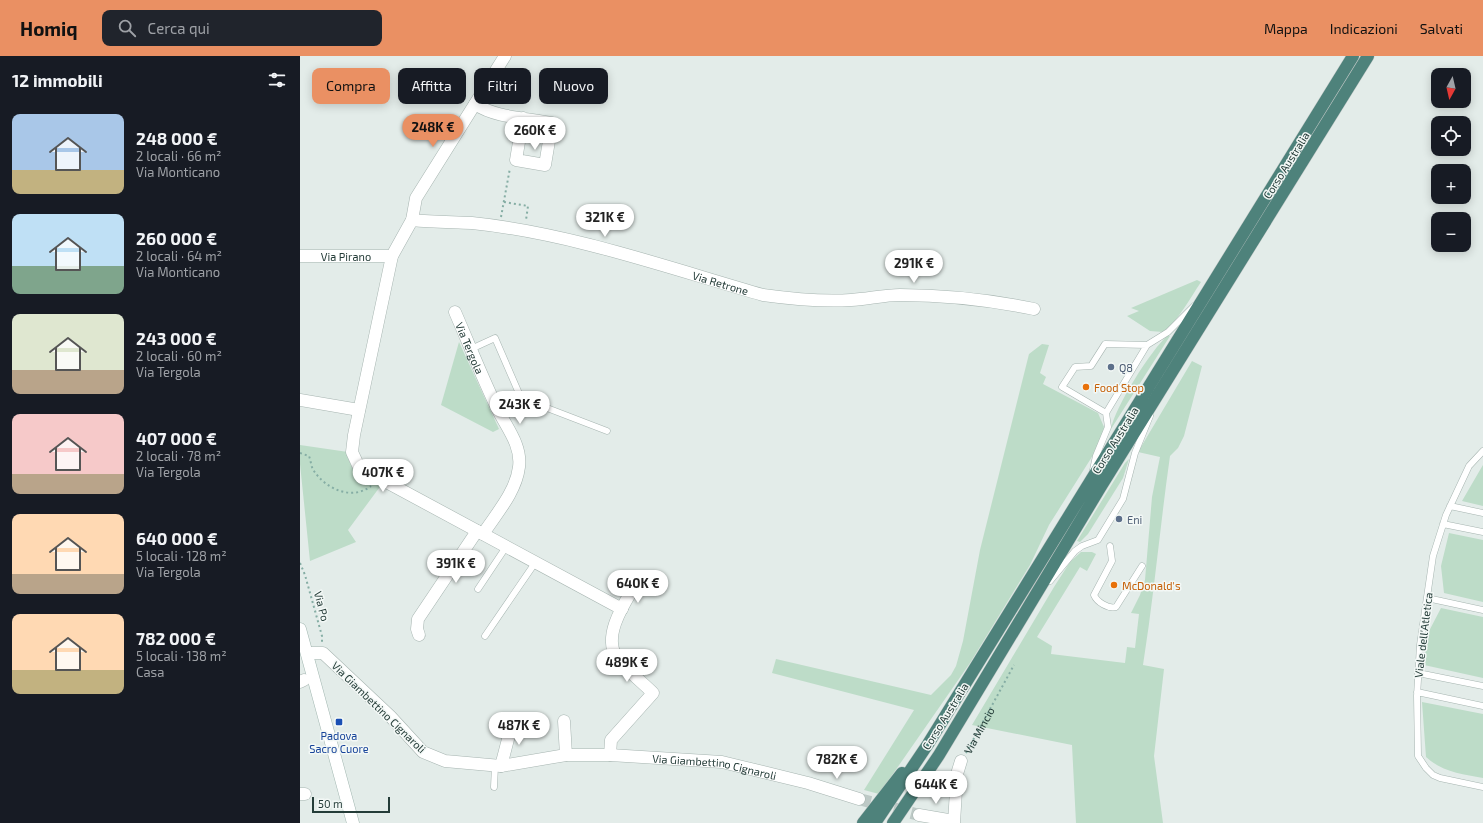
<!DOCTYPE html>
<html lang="it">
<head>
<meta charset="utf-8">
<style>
	:root { --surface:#171b24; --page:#20242c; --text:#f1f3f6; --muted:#9ea1a6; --accent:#ea9063 }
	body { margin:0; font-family:"Exo 2",sans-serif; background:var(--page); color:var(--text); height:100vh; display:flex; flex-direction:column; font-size:15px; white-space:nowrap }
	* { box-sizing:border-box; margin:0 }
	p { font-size:13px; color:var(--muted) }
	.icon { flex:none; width:22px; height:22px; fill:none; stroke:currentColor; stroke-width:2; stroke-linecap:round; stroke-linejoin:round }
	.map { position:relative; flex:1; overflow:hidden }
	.drawer { display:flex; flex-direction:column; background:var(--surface); width:300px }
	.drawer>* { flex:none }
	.hud { position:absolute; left:12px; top:12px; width:380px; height:36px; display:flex; gap:8px }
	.needle { width:26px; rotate:188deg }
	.controls { position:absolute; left:1131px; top:12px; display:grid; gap:8px }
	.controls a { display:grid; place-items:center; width:40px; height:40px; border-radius:8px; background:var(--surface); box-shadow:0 2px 10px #0003; font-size:20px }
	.scale { position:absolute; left:12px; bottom:10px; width:78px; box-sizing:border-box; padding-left:4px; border:2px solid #243c38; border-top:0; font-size:11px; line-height:14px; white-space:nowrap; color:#243c38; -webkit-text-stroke:3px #f3f8f6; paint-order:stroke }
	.price { position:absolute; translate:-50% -34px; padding:0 9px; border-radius:14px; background:#fff; color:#222; font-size:13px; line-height:26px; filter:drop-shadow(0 1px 2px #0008) }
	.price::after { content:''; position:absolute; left:50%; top:24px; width:12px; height:9px; margin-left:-6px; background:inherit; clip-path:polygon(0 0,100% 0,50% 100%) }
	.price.current { background:var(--accent); color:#111 }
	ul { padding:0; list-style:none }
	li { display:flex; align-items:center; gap:12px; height:100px; padding:0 12px }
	li span { display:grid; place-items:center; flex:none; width:112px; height:80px; border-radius:8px; color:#555 }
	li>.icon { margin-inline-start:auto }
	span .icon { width:48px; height:48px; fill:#fffc; stroke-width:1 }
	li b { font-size:17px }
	h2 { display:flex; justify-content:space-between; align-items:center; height:48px; padding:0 12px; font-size:17px }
	.pill { padding:0 14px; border-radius:8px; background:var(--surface); box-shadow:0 2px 10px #0003; font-size:14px; line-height:36px }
	.pill.current { background:var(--accent); color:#111 }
	header { display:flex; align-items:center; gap:24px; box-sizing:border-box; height:56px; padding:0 20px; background:var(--accent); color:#111 }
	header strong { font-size:19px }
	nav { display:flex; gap:22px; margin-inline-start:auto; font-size:14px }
	.search { width:280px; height:36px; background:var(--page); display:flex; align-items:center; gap:10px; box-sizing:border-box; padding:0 14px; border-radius:8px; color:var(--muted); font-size:15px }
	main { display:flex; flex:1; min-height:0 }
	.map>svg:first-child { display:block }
	.green { fill:#bddcc8 }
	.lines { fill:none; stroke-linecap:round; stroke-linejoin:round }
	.minor-tunnel { stroke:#bdc9c6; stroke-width:12; stroke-dasharray:12 6; stroke-linecap:butt }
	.service-casing { stroke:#a6b4b0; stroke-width:7 }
	.minor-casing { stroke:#a6b4b0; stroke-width:13 }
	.secondary-casing { stroke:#a2b7b1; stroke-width:13 }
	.trunk-casing { stroke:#c2c8c7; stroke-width:13 }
	.path { stroke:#85ada4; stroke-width:2; stroke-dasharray:2 3; stroke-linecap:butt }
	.service { stroke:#fff; stroke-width:6 }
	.minor { stroke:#fff; stroke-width:12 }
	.secondary { stroke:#fff; stroke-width:12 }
	.trunk { stroke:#4e827b; stroke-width:12 }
	.service-dot { fill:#5c6f8a; stroke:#f3f8f6; stroke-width:1.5 }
	.food-dot { fill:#e8710a; stroke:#f3f8f6; stroke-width:1.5 }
	.transit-dot { fill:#1a4fb4; stroke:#f3f8f6; stroke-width:1.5 }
	.labels { text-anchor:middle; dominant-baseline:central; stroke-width:3; stroke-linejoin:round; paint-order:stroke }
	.street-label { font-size:11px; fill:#243c38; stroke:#f3f8f6 }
	.service-label { font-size:11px; fill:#4e5e75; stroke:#f3f8f6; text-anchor:start }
	.food-label { font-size:11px; fill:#c56008; stroke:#f3f8f6; text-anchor:start }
	.transit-label { font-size:11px; fill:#164399; stroke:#f3f8f6 }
</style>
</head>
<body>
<header>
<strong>Homiq</strong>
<div class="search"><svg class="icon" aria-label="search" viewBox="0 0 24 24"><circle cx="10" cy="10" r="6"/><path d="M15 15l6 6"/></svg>Cerca qui</div>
<nav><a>Mappa</a><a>Indicazioni</a><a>Salvati</a></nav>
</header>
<main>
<section class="drawer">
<h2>12 immobili<svg class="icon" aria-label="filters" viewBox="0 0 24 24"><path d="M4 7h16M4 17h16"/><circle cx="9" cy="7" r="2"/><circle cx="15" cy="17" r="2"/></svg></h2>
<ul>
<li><span style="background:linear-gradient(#a9c7e8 70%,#c2b280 0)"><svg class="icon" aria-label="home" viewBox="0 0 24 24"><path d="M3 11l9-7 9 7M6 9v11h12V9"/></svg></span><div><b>248 000 €</b><p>2 locali · 66 m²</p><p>Via Monticano</p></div></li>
<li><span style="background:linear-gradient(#bfe0f5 65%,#7fa58c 0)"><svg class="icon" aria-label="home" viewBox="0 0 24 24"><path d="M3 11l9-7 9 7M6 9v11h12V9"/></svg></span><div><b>260 000 €</b><p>2 locali · 64 m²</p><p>Via Monticano</p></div></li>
<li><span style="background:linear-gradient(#dfe7d0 70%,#b9a48a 0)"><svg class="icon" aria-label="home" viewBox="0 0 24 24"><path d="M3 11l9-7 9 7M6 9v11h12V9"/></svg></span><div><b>243 000 €</b><p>2 locali · 60 m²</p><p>Via Tergola</p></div></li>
<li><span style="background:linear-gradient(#f6c9c9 75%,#b9a48a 0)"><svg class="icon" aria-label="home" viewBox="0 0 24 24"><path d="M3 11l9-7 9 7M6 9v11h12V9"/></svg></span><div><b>407 000 €</b><p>2 locali · 78 m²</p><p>Via Tergola</p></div></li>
<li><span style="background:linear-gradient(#ffd9b3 75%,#b9a48a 0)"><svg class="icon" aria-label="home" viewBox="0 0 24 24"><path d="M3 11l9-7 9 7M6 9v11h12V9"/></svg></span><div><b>640 000 €</b><p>5 locali · 128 m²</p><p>Via Tergola</p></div></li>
<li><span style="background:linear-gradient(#ffd9b3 70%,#c2b280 0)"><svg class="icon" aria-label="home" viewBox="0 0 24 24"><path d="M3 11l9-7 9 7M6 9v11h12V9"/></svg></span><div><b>782 000 €</b><p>5 locali · 138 m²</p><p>Casa</p></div></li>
</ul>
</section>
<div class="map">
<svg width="1183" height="767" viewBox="0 0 1183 767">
	<rect width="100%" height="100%" fill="#e3ece9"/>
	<path class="green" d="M897 224 901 226C890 242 879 264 863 276L850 275 827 260 839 255 831 252Z
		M868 279 870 280 811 373C815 351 851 294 868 279Z
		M159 286 199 373 193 376 141 349Z
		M742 288 749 289 740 317 746 321 743 328 798 357 804 371 803 378 795 396 749 469 730 509 670 607 579 738 564 734 614 654 472 617 476 603 631 639 651 619 656 610 663 585 680 494 729 298Z
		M892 305 902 310 884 380 878 392 870 400C860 470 854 540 843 609L864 613 854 700 863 767H776L772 689 672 669 754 531 770 506 781 496H792L796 498 787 515 780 511 737 581 752 590 751 598 825 607 827 591 835 592 839 558 831 557 840 539 845 524 852 441 860 401 838 396Z
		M0 389 48 396 47 400 53 413 82 428 48 474 56 486 10 505 0 408Z
		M829 403 823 422 788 478 780 486 777 485 825 407Z
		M1183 409V450L1162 445 1180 414Z
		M1149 477 1183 484V546L1144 537 1141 510Z
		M1141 552 1183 561V622L1124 609 1127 579Z
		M1122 646 1183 658V722C1162 718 1142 716 1126 701Z"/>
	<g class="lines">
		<path class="minor-tunnel" d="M559 743 619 759"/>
		<g class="service-casing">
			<path id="service" d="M171 293 195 282 221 342 197 352
				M221 342 307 375
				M806 357 762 331 775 311 791 310 805 288 847 289
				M1183 395 1169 410 1146 459 1133 500 1120 589 1117 640 1118 700 1126 712 1133 719 1140 722 1183 731
				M793 414 796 400 808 371 806 357 847 289 868 276 894 250
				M1150 450 1183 457
				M1143 468 1183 476
				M810 490 812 505 794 539C797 546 808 553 816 551L842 510
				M750 525 775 495 782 490 798 484 823 443 835 397 850 360
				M178 533 206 491
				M1127 542 1183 554
				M185 580 235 507
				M1118 617 1183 630
				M1117 636 1183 650
				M194 731 195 710"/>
		</g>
		<g class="minor-casing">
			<g id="minor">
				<path d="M205 0 116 142 112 164 92 200 54 379 52 396 58 409 79 422 322 553"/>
				<path d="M175 48C196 62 227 62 252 67L245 109 216 104 223 62"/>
				<path id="s2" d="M112 164C132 166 152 166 172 167 270 177 369 212 463 239 492 243 522 246 551 244 568 243 584 239 600 239 645 239 690 244 734 253"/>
				<path id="s3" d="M0 200H92"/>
				<path id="s4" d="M155 256C169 288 182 321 197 352 206 371 222 389 219 411 216 436 196 458 183 478"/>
				<path d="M0 344 59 354"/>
				<path d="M119 579 117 573 118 563 177 475"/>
				<path id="s5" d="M7 597H23L90 660 123 696 145 705 201 710 266 699H310L422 706 508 727 559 743"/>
				<path d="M0 626 4 624"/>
				<path d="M264 665 266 699"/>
				<path d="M310 699 311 684 353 637C343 627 323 611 316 600 303 579 324 548 334 531"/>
				<path d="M201 710 213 664"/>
				<path d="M0 738H5"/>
				<path d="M619 759 648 764 653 767"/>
				<path d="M654 767 657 718 661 705"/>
			</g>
		</g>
		<g class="secondary-casing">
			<path id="secondary" d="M0 573 53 767"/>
		</g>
		<g class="trunk-casing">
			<path id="trunk" d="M563 767 602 717
				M575 767 628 688 1053 0
				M593 767 639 699 800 432 1068 0"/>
		</g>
		<g class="path">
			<path d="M204 146 228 150 226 164"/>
			<path d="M201 161 210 112"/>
			<path d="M0 397 9 400C11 405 11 411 14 415 26 433 52 445 71 430"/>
			<path d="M0 507 5 519 22 580V586"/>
			<path id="s1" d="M666 697 714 609"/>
		</g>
		<use href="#service" class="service"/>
		<use href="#minor" class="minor"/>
		<use href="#secondary" class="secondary"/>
		<use href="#trunk" class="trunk"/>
	</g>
	<g class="service-dot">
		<circle cx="811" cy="311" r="4"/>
		<circle cx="819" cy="463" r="4"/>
	</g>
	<g class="food-dot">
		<circle cx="786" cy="331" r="4"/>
		<circle cx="814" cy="529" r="4"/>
	</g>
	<rect class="transit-dot" x="35" y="662" width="8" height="8" rx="2"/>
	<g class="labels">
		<g class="street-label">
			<text transform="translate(986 109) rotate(-58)">Corso Australia</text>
			<text stroke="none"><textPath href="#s3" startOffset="46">Via Pirano</textPath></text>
			<text stroke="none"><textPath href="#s2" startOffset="316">Via Retrone</textPath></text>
			<text stroke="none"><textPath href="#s4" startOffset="39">Via Tergola</textPath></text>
			<text transform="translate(815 384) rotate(-58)">Corso Australia</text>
			<text transform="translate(22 550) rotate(75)">Via Po</text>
			<text transform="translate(1123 579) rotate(-83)">Viale dell'Atletica</text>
			<text transform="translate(79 651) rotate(44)">Via Giambettino Cignaroli</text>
			<text transform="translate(645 660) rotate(-58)">Corso Australia</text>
			<text stroke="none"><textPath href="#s1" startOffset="26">Via Mincio</textPath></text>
			<text stroke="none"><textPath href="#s5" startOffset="452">Via Giambettino Cignaroli</textPath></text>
		</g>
		<g class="service-label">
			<text x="819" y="311">Q8</text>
			<text x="827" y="463">Eni</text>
		</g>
		<g class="food-label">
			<text x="794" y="331">Food Stop</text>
			<text x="822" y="529">McDonald's</text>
		</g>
		<g class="transit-label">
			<text x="39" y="679">Padova<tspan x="39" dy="13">Sacro Cuore</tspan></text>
		</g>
	</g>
</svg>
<div class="controls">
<a><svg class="needle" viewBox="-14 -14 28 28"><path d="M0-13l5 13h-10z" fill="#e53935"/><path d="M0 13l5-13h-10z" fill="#9ea1a6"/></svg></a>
<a><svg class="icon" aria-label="locate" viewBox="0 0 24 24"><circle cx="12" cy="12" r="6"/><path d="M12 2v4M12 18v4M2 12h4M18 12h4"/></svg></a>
<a>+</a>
<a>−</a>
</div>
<div class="scale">50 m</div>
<b class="price current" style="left:133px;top:92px">248K €</b>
<b class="price" style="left:235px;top:95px">260K €</b>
<b class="price" style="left:305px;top:182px">321K €</b>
<b class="price" style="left:614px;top:228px">291K €</b>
<b class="price" style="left:220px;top:369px">243K €</b>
<b class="price" style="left:83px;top:437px">407K €</b>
<b class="price" style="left:156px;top:528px">391K €</b>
<b class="price" style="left:338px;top:548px">640K €</b>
<b class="price" style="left:327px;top:627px">489K €</b>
<b class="price" style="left:219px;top:690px">487K €</b>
<b class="price" style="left:537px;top:724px">782K €</b>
<b class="price" style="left:636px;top:749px">644K €</b>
<div class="hud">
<a class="pill current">Compra</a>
<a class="pill">Affitta</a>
<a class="pill">Filtri</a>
<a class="pill">Nuovo</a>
</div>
</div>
</main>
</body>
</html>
